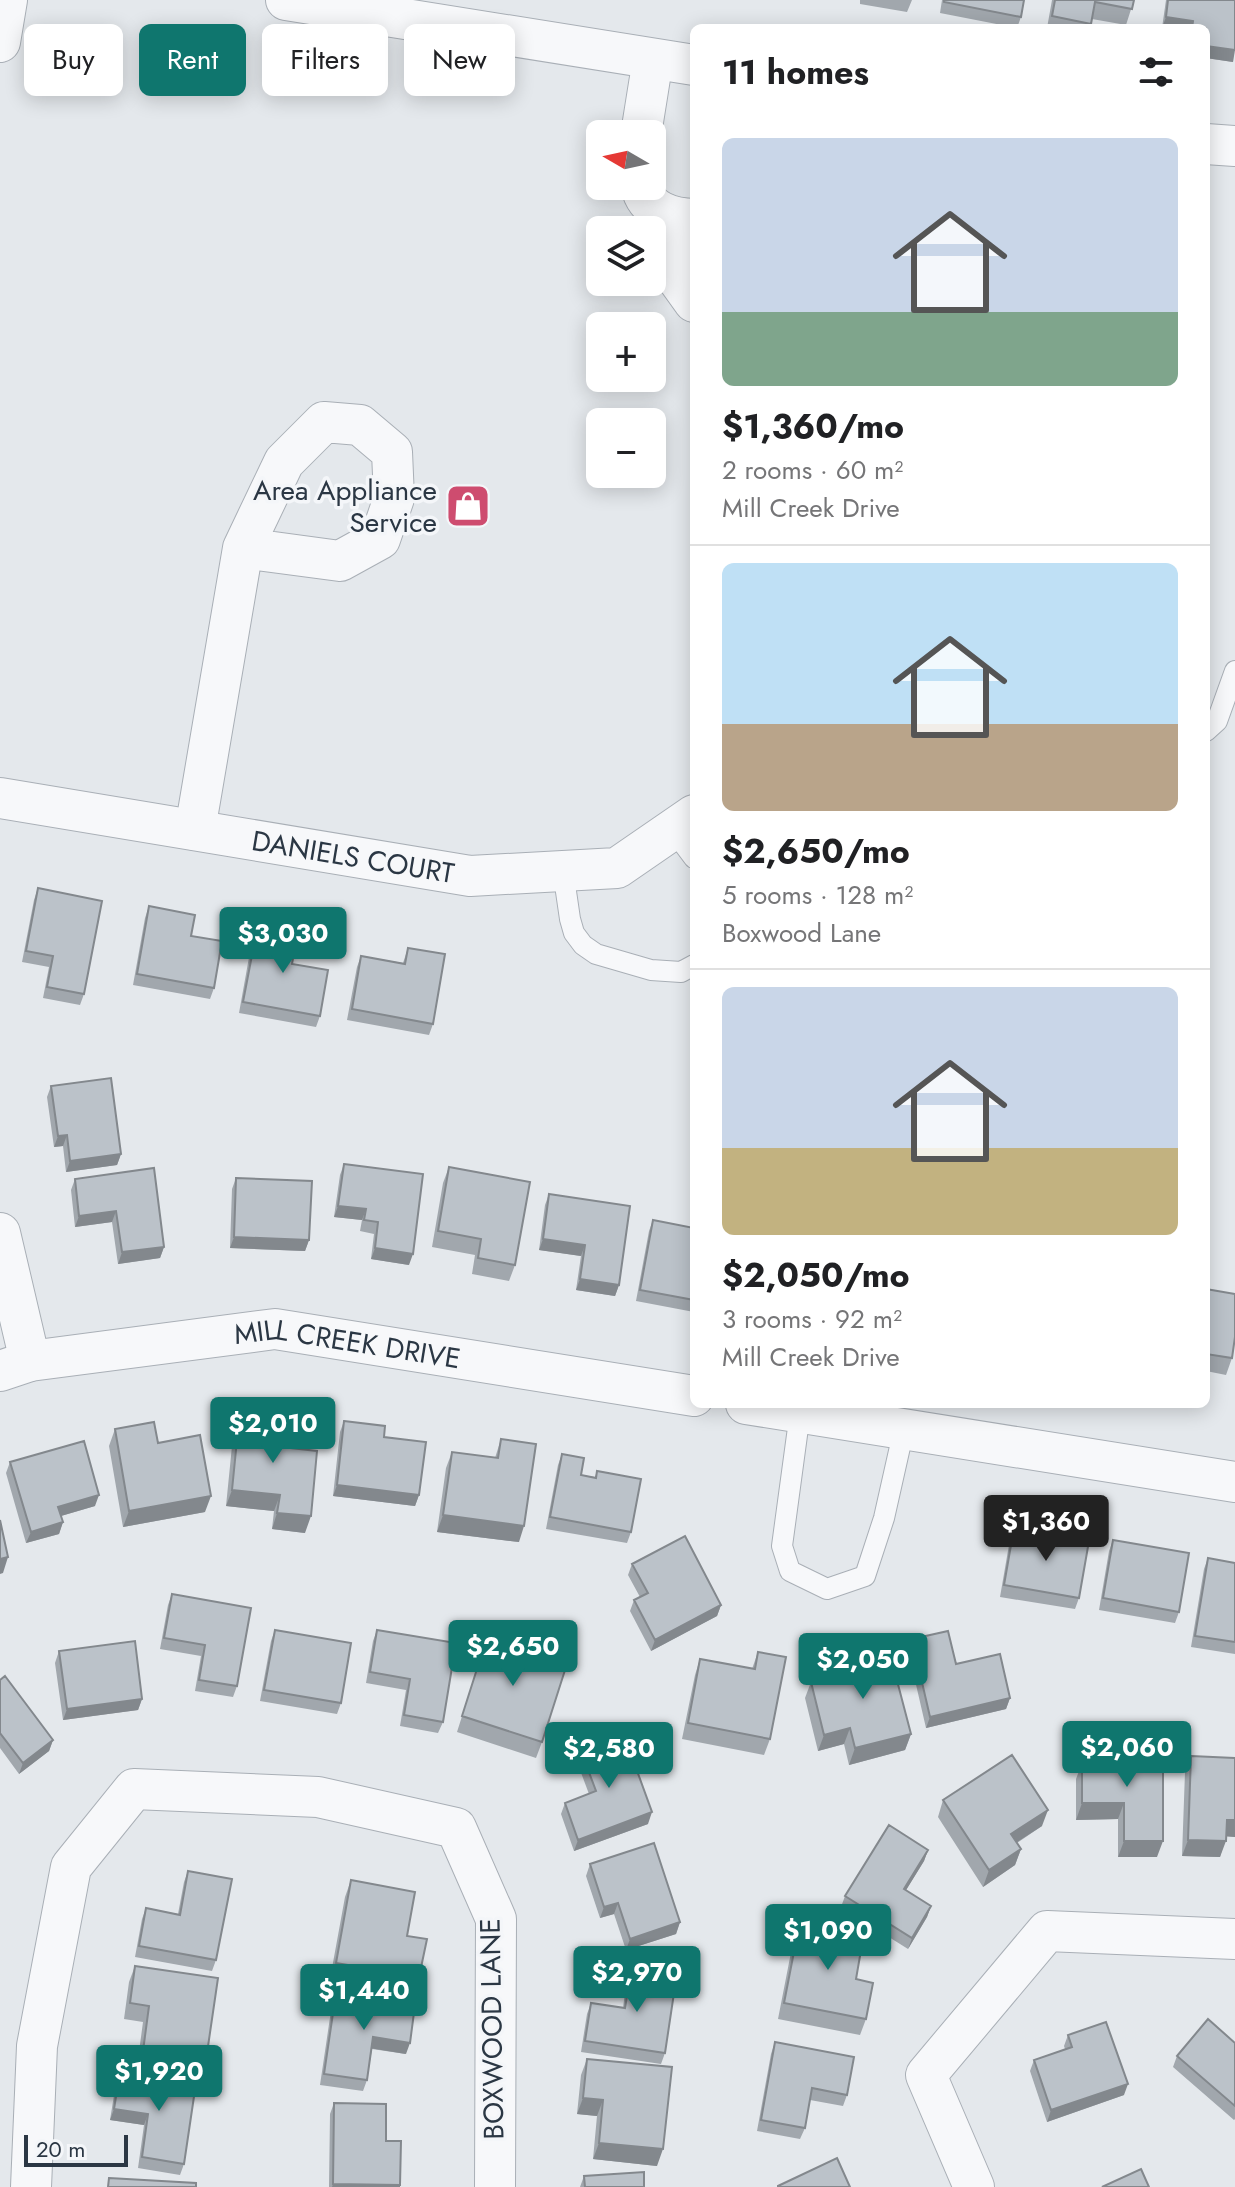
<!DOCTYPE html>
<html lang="en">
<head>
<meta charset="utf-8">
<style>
	:root { --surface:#fff; --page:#f2f2f2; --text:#202124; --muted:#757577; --line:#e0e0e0; --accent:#0f766e }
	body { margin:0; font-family:Jost,sans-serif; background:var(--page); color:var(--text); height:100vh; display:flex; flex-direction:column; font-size:30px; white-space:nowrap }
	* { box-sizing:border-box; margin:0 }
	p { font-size:26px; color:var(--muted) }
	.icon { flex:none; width:44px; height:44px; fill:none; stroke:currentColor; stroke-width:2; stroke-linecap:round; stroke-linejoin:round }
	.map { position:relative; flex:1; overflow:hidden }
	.panel { position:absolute; left:690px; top:24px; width:520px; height:1384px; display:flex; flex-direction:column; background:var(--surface); border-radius:12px; box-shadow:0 4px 20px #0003 }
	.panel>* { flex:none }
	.guide { position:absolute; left:24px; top:24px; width:546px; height:72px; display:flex; gap:16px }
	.needle { width:52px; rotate:279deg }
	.fabs { position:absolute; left:586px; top:120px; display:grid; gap:16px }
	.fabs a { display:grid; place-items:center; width:80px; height:80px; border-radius:12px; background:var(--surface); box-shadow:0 4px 20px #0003; font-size:40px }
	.scale { position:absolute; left:24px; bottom:20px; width:104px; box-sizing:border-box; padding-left:8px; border:4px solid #2b3744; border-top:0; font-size:22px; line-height:28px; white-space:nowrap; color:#2b3744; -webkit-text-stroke:6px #f4f6f9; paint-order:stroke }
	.price { position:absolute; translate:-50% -68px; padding:0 18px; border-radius:8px; background:var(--accent); color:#fff; font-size:26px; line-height:52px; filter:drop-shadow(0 2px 4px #0008) }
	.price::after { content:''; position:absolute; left:50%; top:48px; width:24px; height:18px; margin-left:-12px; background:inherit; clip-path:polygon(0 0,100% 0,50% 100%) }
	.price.current { background:#222; color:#fff }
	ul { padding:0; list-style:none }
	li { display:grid; align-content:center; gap:16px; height:424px; padding:0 32px }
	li+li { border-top:2px solid var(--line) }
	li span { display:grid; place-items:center; height:248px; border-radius:12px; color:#555 }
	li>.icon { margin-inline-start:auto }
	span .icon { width:144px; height:144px; fill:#fffc; stroke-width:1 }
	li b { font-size:34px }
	h2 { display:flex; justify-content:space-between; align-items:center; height:96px; padding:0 32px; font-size:34px }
	.chip { padding:0 28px; border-radius:12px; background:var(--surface); box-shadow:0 4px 20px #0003; font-size:28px; line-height:72px }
	.chip.current { background:var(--accent); color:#fff }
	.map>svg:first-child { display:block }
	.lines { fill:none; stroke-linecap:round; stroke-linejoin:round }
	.lane-casing { stroke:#a9afb6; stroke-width:22 }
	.street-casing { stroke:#a9afb6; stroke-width:42 }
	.lane { stroke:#f7f8fa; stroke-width:20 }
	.street { stroke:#f7f8fa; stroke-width:40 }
	.wall { fill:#a1a7ad }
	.shaded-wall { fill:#83888d }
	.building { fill:#bbc2c9; stroke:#83888d; stroke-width:2 }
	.labels { text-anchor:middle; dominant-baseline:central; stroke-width:7; stroke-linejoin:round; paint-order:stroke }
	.poi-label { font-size:28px; fill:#2b3744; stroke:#f4f6f9; text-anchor:end }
	.street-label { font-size:28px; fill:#2b3744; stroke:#f4f6f9 }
</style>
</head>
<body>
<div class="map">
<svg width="1235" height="2187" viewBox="0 0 1235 2187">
	<rect width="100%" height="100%" fill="#e4e8ec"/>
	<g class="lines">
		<g class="lane-casing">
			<path id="lane" d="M1206 731 1217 721 1235 671
				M673 830 694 858
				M563 871 570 919 574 933 583 945 596 954 651 970 681 972 694 965
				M800 1413 782 1546 790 1571 827 1589 865 1576 884 1518 904 1429"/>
		</g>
		<g class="street-casing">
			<g id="street">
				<path d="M286 0 694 65"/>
				<path d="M0 42 7 0"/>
				<path d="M641 134 653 59"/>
				<path d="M1206 144 1235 146"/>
				<path d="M641 186C646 211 671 218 694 219"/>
				<path d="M684 219 671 270 694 302"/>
				<path id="s1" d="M0 798 470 876 617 868 694 815"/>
				<path d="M195 830 243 548 284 462 324 422 360 425 392 452 394 498 380 539 340 561 243 548"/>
				<path d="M0 1233 30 1361"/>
				<path id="s2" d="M0 1371 30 1361 275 1329 694 1396"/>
				<path d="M746 1404 1235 1482"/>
				<path d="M31 2187 37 2046 71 1867 134 1789 318 1797 456 1828 496 1919 495 2187"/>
				<path d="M974 2187 926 2075 1047 1931 1235 1939"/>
			</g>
		</g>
		<use href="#lane" class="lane"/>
		<use href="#street" class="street"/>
	</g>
	<path class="wall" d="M860 0H912L907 12 860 4Z
		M942 0H1024L1021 17 1017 28 940 13Z
		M1052 0H1134L1126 25 1092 19 1090 28H1047Z
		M1166 0H1235L1233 62 1206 58V28H1162Z
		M38 888 84 994 80 1005 43 998 49 967 22 962 34 900Z
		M149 906 191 936 214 988 210 999 133 985 145 918Z
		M258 924 292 964 320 1016 316 1027 239 1013 253 935Z
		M408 948 433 1024 429 1035 347 1020 357 967 361 956 403 963Z
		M51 1086 121 1154 117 1165 66 1172 63 1146 54 1147 47 1097Z
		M344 1164 409 1265 371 1259 374 1234 360 1231 362 1220 334 1217 340 1175Z
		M449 1167 515 1265 509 1281 472 1274 475 1255 432 1247 443 1183Z
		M236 1178 309 1240 305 1251 230 1248 232 1189Z
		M75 1179 164 1247 160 1258 118 1264 112 1222 75 1227 71 1190Z
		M549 1194 619 1285 615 1296 576 1290 581 1256 539 1250 545 1205Z
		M653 1220 694 1228V1312L636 1301 649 1231Z
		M1206 1289 1232 1358 1226 1375 1206 1371Z
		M240 1410 273 1446 305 1533 272 1529 274 1511 226 1506 234 1426Z
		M344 1421 384 1437 419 1495 415 1506 333 1496 340 1432Z
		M115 1429 158 1443 205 1512 123 1527 109 1446Z
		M501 1439 519 1542 437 1532 446 1468 452 1452 495 1458Z
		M562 1454 581 1475 595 1477 597 1471 631 1532 627 1543 546 1529 558 1465Z
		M10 1462 95 1506 61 1516 63 1522 59 1534 26 1543 6 1473Z
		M1014 1528 1079 1598 1075 1609 1000 1597 1010 1539Z
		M1113 1540 1179 1612 1175 1623 1099 1610 1109 1551Z
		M1208 1558 1235 1563V1654L1191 1647 1204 1569Z
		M632 1564 721 1605 717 1616 651 1651 630 1611 634 1600 640 1597 628 1575Z
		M172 1594 237 1686 233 1697 195 1691 201 1656 160 1649 168 1605Z
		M491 1625 514 1650 542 1742 536 1758 457 1732Z
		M275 1630 341 1703 337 1714 260 1701 271 1641Z
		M377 1630 443 1722 438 1733 400 1726 406 1690 366 1683 373 1641Z
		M912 1639 956 1664 1010 1698 1006 1709 926 1728 908 1650Z
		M59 1651 142 1699 138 1710 63 1720 55 1663Z
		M758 1652 770 1739 764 1755 682 1739 695 1675 700 1659 752 1669Z
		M848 1661 911 1734 905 1750 849 1765 844 1744 818 1751 805 1698 811 1682 844 1674Z
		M0 1680 53 1740 49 1751 19 1774 0 1748Z
		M1096 1738 1123 1761 1157 1857H1118V1819L1076 1820V1779L1082 1763H1090V1754Z
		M581 1751 648 1824 574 1851 561 1814 565 1803 589 1794 577 1762Z
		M1191 1756 1235 1758V1837L1226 1836 1220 1857 1182 1856 1185 1772Z
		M943 1800 1042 1826 1017 1843 1021 1849 1015 1865 983 1887 938 1817Z
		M928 1850 924 1861 906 1890 931 1906 927 1917 908 1949 841 1907 845 1896Z
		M590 1864 680 1922 676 1934 626 1950 614 1914 600 1918 586 1876Z
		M188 1871 216 1960 212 1971 135 1957 142 1919 146 1908 178 1914 184 1882Z
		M351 1880 407 1936 419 1977 413 1993 330 1979 345 1897Z
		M800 1921 856 1979 866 2019 860 2035 778 2019 794 1937Z
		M135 1966 201 2076 137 2067 143 2022 124 2019 129 1982Z
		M632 1966 665 2053 661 2064 581 2052 587 2014 591 2003 623 2008 627 1977Z
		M336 1993 406 2054 372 2049 367 2080 363 2091 320 2085 332 2004Z
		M1068 2035 1124 2095 1047 2122 1030 2071 1034 2060 1065 2049 1064 2046Z
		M775 2042 847 2095 843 2106 810 2100 805 2128 800 2139 757 2131 771 2054Z
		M1235 2043V2119L1234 2120 1173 2067 1177 2056Z
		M587 2059 657 2166 593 2159 597 2116 577 2114 581 2075Z
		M120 2072 184 2164 180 2175 138 2168 144 2125 110 2120 116 2083Z
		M334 2103 386 2141 400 2185V2187H329L330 2114Z
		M584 2176 644 2187H580Z"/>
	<path class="shaded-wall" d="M1166 17 1193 21 1190 28H1162Z
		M1206 46 1235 50 1233 62 1206 58Z
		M67 1135 63 1146 54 1147 58 1136Z
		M121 1154 117 1165 66 1172 70 1161Z
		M338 1206 366 1209 362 1220 334 1217Z
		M116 1211 112 1222 75 1227 79 1216Z
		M234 1237 309 1240 305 1251 230 1248Z
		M543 1239 585 1245 581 1256 539 1250Z
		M164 1247 160 1258 118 1264 122 1252Z
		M375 1248 413 1254 409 1265 371 1259Z
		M580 1279 619 1285 615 1296 576 1290Z
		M337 1485 419 1495 415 1506 333 1496Z
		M232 1490 280 1495 274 1511 226 1506Z
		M99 1495 95 1506 54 1518 58 1507Z
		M211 1496 205 1512 123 1527 129 1511Z
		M277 1513 311 1516 305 1533 272 1529Z
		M443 1515 524 1526 519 1542 437 1532Z
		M63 1522 59 1534 26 1543 31 1532Z
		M8 1557 3 1573 0 1574V1559Z
		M721 1605 717 1616 651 1651 655 1640Z
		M1010 1698 1006 1709 926 1728 930 1717Z
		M142 1699 138 1710 63 1720 67 1709Z
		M850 1728 844 1744 818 1751 824 1735Z
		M911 1734 905 1750 849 1765 855 1748Z
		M53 1740 49 1751 19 1774 23 1763Z
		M1082 1803H1124L1118 1819 1076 1820Z
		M1048 1810 1042 1826 1005 1850 1011 1834Z
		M652 1812 648 1824 574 1851 578 1840Z
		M1227 1820H1235V1837L1221 1836Z
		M1188 1840 1226 1841 1220 1857 1182 1856Z
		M1124 1841H1163L1157 1857H1118Z
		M1021 1849 1015 1865 983 1887 989 1870Z
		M928 1850 924 1861 900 1900 904 1889Z
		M618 1903 614 1914 600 1918 604 1907Z
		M931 1906 927 1917 908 1949 912 1938Z
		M680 1922 676 1934 626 1950 630 1939Z
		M373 2037 410 2043 406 2054 369 2048Z
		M143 2051 206 2060 201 2076 137 2067Z
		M1128 2084 1124 2095 1047 2122 1051 2110Z
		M583 2098 603 2100 597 2116 577 2114Z
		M114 2109 148 2114 144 2125 110 2120Z
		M599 2143 663 2149 657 2166 593 2159Z
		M333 2184 400 2185V2187H332Z"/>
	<path class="building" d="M944 0H1024L1021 17 944 2Z
		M1055 0H1134L1132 9 1095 2 1091 24 1052 16Z
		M1168 0H1235V50L1206 46V28H1192L1193 21 1166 17Z
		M38 888 102 901 84 994 47 987 53 956 26 951Z
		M149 906 195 915 191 936 222 941 214 988 137 974Z
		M258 924 298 931 292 964 328 970 320 1016 243 1002Z
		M408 948 445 954 433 1024 352 1009 361 956 405 964Z
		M111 1078 121 1154 70 1161 67 1135 58 1136 51 1086Z
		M344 1164 423 1174 413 1254 375 1248 378 1222 364 1220 366 1209 338 1206Z
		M449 1167 530 1182 515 1265 478 1258 481 1239 438 1231Z
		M154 1168 164 1247 122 1252 116 1211 79 1216 75 1179Z
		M236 1178 312 1181 309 1240 234 1237Z
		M549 1194 630 1206 619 1285 580 1279 585 1245 543 1239Z
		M653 1220 694 1228V1300L640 1290Z
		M1206 1289 1235 1294V1337L1232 1358 1206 1354Z
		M240 1410 276 1414 273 1446 317 1451 311 1516 277 1513 280 1495 232 1490Z
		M344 1421 385 1426 384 1437 426 1442 419 1495 337 1485Z
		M154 1422 158 1443 200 1435 211 1496 129 1511 115 1429Z
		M501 1439 536 1444 524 1526 443 1515 452 1452 498 1458Z
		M84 1441 99 1495 58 1507 63 1522 31 1532 10 1462Z
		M562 1454 584 1458 581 1475 596 1478 597 1471 641 1479 631 1532 550 1517Z
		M0 1520 8 1557 0 1559Z
		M1014 1528 1089 1541 1079 1598 1004 1585Z
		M685 1536 721 1605 655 1640 634 1600 648 1593 632 1564Z
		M1113 1540 1189 1553 1179 1612 1103 1598Z
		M1208 1558 1235 1563V1642L1195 1636Z
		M172 1594 251 1608 237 1686 199 1680 205 1645 164 1638Z
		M491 1625 518 1634 514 1650 566 1667 542 1742 462 1716Z
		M275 1630 351 1643 341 1703 264 1690Z
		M377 1630 456 1643 443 1722 404 1715 410 1679 370 1672Z
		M948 1631 956 1664 1000 1654 1010 1698 930 1717 912 1639Z
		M135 1641 142 1699 67 1709 59 1651Z
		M889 1650 911 1734 855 1748 850 1728 824 1735 811 1682 851 1672 848 1661Z
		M758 1652 786 1657 770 1739 688 1723 700 1659 755 1669Z
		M5 1676 53 1740 23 1763 0 1733V1680Z
		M624 1735 652 1812 578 1840 565 1803 596 1791 581 1751Z
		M1096 1738H1123V1761H1163V1841H1124V1803H1082V1763L1096 1762Z
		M1012 1755 1048 1810 1011 1834 1021 1849 989 1870 943 1800Z
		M1191 1756 1235 1758V1820H1227L1226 1841 1188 1840Z
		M889 1825 928 1850 904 1889 931 1906 912 1938 845 1896Z
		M654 1843 680 1922 630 1939 618 1903 604 1907 590 1864Z
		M188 1871 232 1879 216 1960 139 1946 146 1908 180 1915Z
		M351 1880 415 1892 407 1936 427 1939 419 1977 336 1963Z
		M800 1921 864 1933 856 1979 873 1983 866 2019 784 2003Z
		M135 1966 218 1978 206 2060 143 2051 149 2006 130 2003Z
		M632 1966 677 1973 665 2053 585 2041 591 2003 625 2008Z
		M336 1993 415 2005 410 2043 373 2037 367 2080 324 2074Z
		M1208 2019 1235 2043V2106L1177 2056Z
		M1106 2022 1128 2084 1051 2110 1034 2060 1072 2047 1068 2035Z
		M775 2042 854 2057 847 2095 812 2088 805 2128 761 2120Z
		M587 2059 672 2067 663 2149 599 2143 603 2100 583 2098Z
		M120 2072 196 2083 184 2164 142 2157 148 2114 114 2109Z
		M334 2103 386 2104V2141H401L400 2185 333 2184Z
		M837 2158 850 2187H778V2186Z
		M1141 2169 1149 2187H1102Z
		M644 2172V2187H585L584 2176Z
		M109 2178 196 2183V2187H108Z"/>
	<defs>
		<g id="shop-square" transform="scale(2.3)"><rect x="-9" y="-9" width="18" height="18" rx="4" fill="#ce4c6f" stroke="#f4f6f9"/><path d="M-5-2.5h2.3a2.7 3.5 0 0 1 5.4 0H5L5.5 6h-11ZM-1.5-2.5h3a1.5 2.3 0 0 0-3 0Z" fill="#fff"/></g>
	</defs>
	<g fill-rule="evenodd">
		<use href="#shop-square" x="468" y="506"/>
	</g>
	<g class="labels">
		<g class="poi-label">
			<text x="437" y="490">Area Appliance<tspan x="437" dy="32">Service</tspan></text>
		</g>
		<g class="street-label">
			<text stroke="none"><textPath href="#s1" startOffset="358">DANIELS COURT</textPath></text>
			<text stroke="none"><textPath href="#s2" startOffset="352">MILL CREEK DRIVE</textPath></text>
			<text transform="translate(492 2029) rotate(-91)">BOXWOOD LANE</text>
		</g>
	</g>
</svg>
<div class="fabs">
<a><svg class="needle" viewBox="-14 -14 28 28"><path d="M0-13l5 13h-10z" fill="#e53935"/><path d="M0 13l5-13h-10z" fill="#757577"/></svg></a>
<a><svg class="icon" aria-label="layers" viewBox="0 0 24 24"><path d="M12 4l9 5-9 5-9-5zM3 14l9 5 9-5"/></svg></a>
<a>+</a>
<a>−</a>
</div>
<div class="scale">20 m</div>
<b class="price" style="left:283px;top:975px">$3,030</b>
<b class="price" style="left:273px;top:1465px">$2,010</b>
<b class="price current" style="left:1046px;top:1563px">$1,360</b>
<b class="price" style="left:513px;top:1688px">$2,650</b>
<b class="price" style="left:863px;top:1701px">$2,050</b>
<b class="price" style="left:1127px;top:1789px">$2,060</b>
<b class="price" style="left:609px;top:1790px">$2,580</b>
<b class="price" style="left:828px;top:1972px">$1,090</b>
<b class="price" style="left:637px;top:2014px">$2,970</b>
<b class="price" style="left:364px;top:2032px">$1,440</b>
<b class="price" style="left:159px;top:2113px">$1,920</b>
<div class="guide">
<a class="chip">Buy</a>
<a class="chip current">Rent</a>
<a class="chip">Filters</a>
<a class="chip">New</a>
</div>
<section class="panel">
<h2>11 homes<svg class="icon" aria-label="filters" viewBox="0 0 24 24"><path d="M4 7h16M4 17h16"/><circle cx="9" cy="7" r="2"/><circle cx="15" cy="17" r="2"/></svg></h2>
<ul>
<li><span style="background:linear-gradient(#c9d6e8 70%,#7fa58c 0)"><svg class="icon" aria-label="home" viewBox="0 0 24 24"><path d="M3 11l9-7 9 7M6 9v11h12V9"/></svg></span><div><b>$1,360/mo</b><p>2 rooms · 60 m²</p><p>Mill Creek Drive</p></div></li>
<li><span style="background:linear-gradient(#bfe0f5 65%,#b9a48a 0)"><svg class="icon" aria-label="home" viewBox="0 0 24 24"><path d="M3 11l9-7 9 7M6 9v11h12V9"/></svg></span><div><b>$2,650/mo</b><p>5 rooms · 128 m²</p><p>Boxwood Lane</p></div></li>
<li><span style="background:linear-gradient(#c9d6e8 65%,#c2b280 0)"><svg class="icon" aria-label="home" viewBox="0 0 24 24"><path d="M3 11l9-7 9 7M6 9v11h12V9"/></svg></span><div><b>$2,050/mo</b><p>3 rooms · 92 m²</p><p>Mill Creek Drive</p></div></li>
</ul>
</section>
</div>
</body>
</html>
